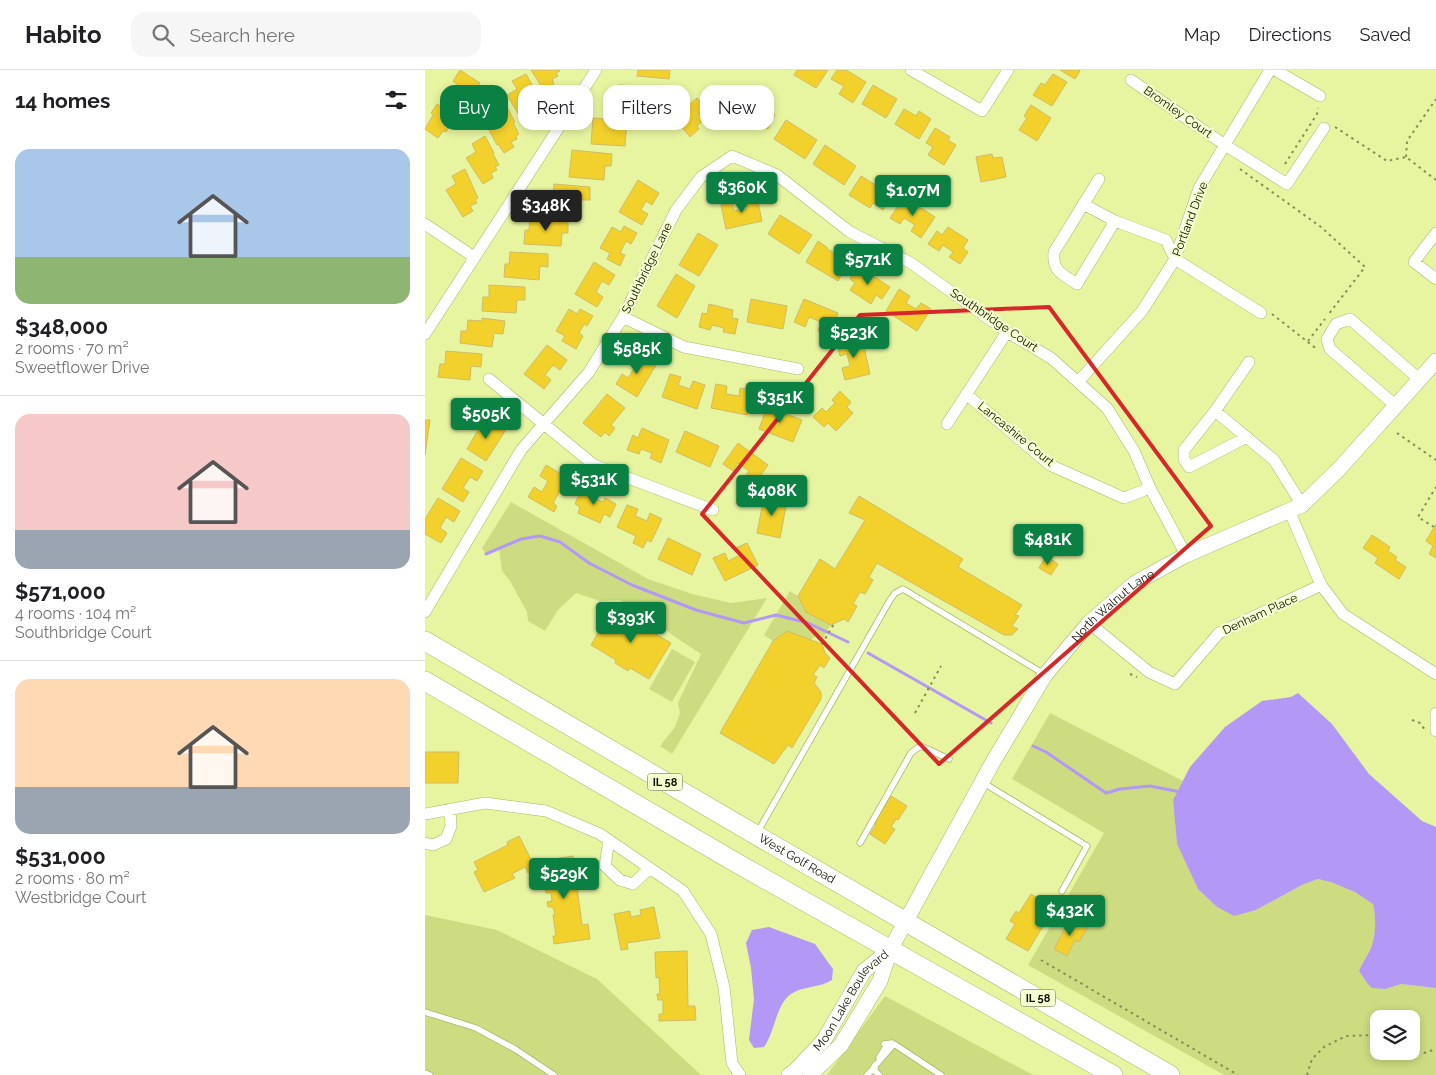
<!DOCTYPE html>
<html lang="en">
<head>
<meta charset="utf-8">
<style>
	:root { --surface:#fff; --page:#f6f6f6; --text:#202124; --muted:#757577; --line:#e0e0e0; --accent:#0b8043 }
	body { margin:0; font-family:Raleway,sans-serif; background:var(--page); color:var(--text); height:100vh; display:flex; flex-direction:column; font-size:19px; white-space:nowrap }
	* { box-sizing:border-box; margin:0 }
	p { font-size:16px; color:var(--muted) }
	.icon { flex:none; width:28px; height:28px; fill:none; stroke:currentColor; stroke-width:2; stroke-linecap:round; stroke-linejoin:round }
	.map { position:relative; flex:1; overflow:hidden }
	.panel { display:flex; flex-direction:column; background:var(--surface); width:425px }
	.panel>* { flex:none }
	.banner { position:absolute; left:15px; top:15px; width:475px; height:45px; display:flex; gap:10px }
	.controls { position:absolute; left:945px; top:940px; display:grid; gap:10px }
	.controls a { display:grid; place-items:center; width:50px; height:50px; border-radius:10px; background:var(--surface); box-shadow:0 2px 8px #0003; font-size:25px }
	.price { position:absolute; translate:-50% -42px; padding:0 11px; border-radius:5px; background:var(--accent); color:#fff; font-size:16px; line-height:32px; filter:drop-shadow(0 1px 2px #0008) }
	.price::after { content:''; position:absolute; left:50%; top:30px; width:15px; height:11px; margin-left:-8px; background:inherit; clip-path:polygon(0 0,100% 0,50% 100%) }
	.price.on { background:#222; color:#fff }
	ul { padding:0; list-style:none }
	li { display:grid; align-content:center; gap:10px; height:265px; padding:0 15px }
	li+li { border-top:1px solid var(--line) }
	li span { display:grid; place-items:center; height:155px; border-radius:15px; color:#555 }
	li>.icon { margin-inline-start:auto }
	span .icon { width:90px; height:90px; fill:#fffc; stroke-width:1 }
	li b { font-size:21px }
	h2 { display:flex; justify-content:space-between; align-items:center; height:60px; padding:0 15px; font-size:21px }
	.pill { padding:0 18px; border-radius:15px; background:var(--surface); box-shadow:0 2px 8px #0003; font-size:18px; line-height:45px }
	.pill.on { background:var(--accent); color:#fff }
	header { display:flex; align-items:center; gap:30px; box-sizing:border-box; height:70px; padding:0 25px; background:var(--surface); border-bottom:1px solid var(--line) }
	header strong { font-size:24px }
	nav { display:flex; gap:28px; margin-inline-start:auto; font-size:18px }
	.search { width:350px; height:45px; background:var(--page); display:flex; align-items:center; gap:12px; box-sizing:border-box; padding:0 18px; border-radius:15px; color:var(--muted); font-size:19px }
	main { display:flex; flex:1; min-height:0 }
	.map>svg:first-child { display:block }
	.green { fill:#cddc80; fill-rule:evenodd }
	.water { fill:#b398f5 }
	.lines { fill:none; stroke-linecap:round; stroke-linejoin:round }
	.stream { stroke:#b398f5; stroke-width:3 }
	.building { fill:#f3d12c; stroke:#cfbb67 }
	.service-casing { stroke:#aab664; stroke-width:7 }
	.minor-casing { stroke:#aab664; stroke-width:12 }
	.tertiary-casing { stroke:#aab664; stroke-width:16 }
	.primary-casing { stroke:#aab664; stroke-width:20 }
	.path { stroke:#848d57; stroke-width:2; stroke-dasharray:2.5 4; stroke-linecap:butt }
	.service { stroke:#fff; stroke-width:5.5 }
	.minor { stroke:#fff; stroke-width:11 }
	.tertiary { stroke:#fff; stroke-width:15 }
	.primary { stroke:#fff; stroke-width:19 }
	.marked { fill:none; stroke:#d62828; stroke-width:4; stroke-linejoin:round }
	.labels { text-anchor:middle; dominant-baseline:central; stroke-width:4.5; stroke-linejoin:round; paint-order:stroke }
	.shield { fill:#f5ffcd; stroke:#55593e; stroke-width:1 }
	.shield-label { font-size:11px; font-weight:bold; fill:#101200 }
	.street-label { font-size:12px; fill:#101200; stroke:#f5ffcd }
</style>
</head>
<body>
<header>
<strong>Habito</strong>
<div class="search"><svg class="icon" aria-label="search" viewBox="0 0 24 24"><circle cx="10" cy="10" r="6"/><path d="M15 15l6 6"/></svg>Search here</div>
<nav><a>Map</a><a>Directions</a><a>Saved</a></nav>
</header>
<main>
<section class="panel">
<h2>14 homes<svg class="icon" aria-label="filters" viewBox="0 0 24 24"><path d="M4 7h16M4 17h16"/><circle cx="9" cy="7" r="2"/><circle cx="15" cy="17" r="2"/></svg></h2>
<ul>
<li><span style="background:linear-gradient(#a9c7e8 70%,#8fb573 0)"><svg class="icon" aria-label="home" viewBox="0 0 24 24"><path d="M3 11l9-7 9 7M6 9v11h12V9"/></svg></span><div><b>$348,000</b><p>2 rooms · 70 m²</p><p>Sweetflower Drive</p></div></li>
<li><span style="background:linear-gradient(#f6c9c9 75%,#9aa5b1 0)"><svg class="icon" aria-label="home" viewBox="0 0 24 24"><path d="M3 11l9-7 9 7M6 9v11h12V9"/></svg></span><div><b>$571,000</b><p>4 rooms · 104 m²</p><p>Southbridge Court</p></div></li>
<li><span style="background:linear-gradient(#ffd9b3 70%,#9aa5b1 0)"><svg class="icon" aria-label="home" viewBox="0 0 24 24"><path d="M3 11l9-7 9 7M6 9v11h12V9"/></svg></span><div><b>$531,000</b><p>2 rooms · 80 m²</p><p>Westbridge Court</p></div></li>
</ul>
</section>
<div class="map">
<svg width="1011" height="1005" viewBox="0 0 1011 1005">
	<rect width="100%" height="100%" fill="#e7f5a1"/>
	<path class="green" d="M86 432 223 509 267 524 306 533 342 528 247 684 235 676 250 657 255 643 253 633 276 584 250 567 219 543 194 530 175 531 151 523 132 541 120 561 103 551 102 542 85 511 77 501 74 478 61 484 57 478Z
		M365 521 373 526 381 542 406 555 398 568 390 566 386 570 362 562 348 571 339 565Z
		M247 579 270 592 247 632 224 619Z
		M625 643 758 711 748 730 752 773 773 819 792 837 809 845 831 840 877 815 893 809 906 811 930 821 948 834C951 848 952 866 945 879 941 886 937 893 934 901L942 913 976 914 1011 918V1005H799L603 895 679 763 587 709ZM954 949H986V981H954Z
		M0 845 72 860 172 909 276 1005H0Z
		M460 926 608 1005H402Z"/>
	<path class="water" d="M873 623 907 654 944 704 997 751 1011 757V918L976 914 960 919 947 918 942 913 934 901C937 892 944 884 947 875 951 862 951 848 948 834L930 822 906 812 893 809 877 815 831 840 809 846 792 837 773 819 752 774 748 730 765 697 800 657 837 631 866 627Z
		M344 857 390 874 408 899 407 910C395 918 377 916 366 924 351 934 350 962 339 977L329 978 324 970 329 929 326 898 321 873 327 860Z"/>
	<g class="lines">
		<path class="stream" d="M61 484 96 469 115 466 135 472 164 493 207 515 271 540 319 553 351 545 383 553 423 572
			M443 583 566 653
			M608 676 621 682 681 723 695 719 725 716 756 722"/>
	</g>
	<path class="building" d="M35 0 55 13 38 38 25 28 33 15 28 11Z
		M106 0H134L135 1 131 3 133 6 127 9 129 14 119 20Z
		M213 0H245L244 9 212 6Z
		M372 0H403L391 18 369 5Z
		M412 0H421L441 12 428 33 414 24 419 16 406 9Z
		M635 0H654L655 1 650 9Z
		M101 4 110 20 108 22 114 33 111 35 112 37 106 41 109 46 98 52 82 25 92 19 87 11Z
		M628 4 642 12 627 36 608 25 616 13 620 15Z
		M194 15 231 17V30H221V42L189 41V27H194Z
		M448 15 472 29 461 48 437 34Z
		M327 22 348 33 344 42 350 45 343 59 332 53 335 47 323 41 319 47 309 42 317 28 322 31Z
		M272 28 279 36 284 32 294 43 284 52 281 48 272 56 274 59 265 67 249 48Z
		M12 34 31 46 21 62 18 61 13 68 0 59 8 45 6 43Z
		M81 35 90 52 88 53 94 64 91 66 92 69 86 72 89 77 79 83 73 74 72 75 62 56 72 51 68 42Z
		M606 35 626 48 612 71 594 60 602 48 599 46Z
		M479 39 491 46 494 41 506 49 494 69 470 54Z
		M168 48 202 50 200 76 166 74Z
		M361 50 392 70 380 89 349 69Z
		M510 58 525 67 523 70 531 75 519 95 503 85 508 77 501 73Z
		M60 66 69 83 68 84 74 95 70 97 72 100 66 103 68 108 58 114 41 88 51 82 47 74Z
		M400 75 431 96 419 115 388 94Z
		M147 80 187 84 186 96H180L179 110 144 107Z
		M567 84 568 88 577 87 581 107 556 112 551 87Z
		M40 99 53 128 50 130 52 133 45 136 48 141 38 147 21 120 31 114 27 106Z
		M436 106 467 125 458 140 448 133 445 138 424 125Z
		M213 110 234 123 227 135 221 131 216 140 223 144 217 155 194 142Z
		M129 114 165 117V130H155L154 143 133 141 134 132H128Z
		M332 127 337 151 301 159 296 135 307 133 309 141 322 139 320 130Z
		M479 127 510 147 496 168 486 161 490 155 479 148 475 154 465 148Z
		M355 145 387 165 374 184 343 164Z
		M105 148 143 150V163H137L136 176 99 174 100 160H104Z
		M199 156 212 163 206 174 201 171 195 183 200 185 195 196 182 189 185 183 175 178 187 157 196 162Z
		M523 157 543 170 538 178 543 182 535 194 524 187 528 182 518 175 514 181 503 174 512 161 517 165Z
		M273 163 293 175 274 206 254 195Z
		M393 171 403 178 402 179 425 191 413 211 381 192Z
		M85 182 123 184V197L115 196 114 210 79 207 80 194H84Z
		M169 192 190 205 184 215 177 211 171 222 178 227 172 237 150 224Z
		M433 196 465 217 457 229 451 225 446 234 425 220 430 213 425 209Z
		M251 204 270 216 252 248 232 236Z
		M64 215 100 217V230H92L91 243 57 241 58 227H64Z
		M474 219 485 226 481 233 491 239 496 233 506 239 492 261 461 241Z
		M326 229 362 236 358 259 322 252Z
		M379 229 413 243 404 265 393 261 396 252 384 247 380 257 369 252Z
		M284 234 308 240 307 248 313 249 310 264 298 262 299 258 287 255 285 260 274 257 277 243 282 244Z
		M144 239 152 244 155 239 168 246 162 256 159 254 154 263 158 266 151 279 137 271 140 266 131 261Z
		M57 248 80 251 78 264 69 263 67 277 35 273 36 261H42L43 250 57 251Z
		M437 268 445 304 420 310 417 298 425 296 422 284 415 286 412 274Z
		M122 275 142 290 135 300 128 295 120 305 126 310 119 319 99 304Z
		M21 281 57 284 56 297 46 296 45 310 13 307 15 294H20Z
		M208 282 231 295 212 327 191 314 197 304 203 308 210 297 202 293Z
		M245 304 256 307 253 315 265 319 268 311 280 315 272 339 237 327Z
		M291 314 302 316 301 324 314 326 315 318 327 320 322 345 286 338Z
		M415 321 426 332 422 337 428 343 411 361 403 353 399 357 388 347 397 338 401 342 410 333 407 330Z
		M182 324 200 338 186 355 190 358 184 366 180 362 176 367 158 353Z
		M342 337 377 350 368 372 334 359Z
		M0 350H5L0 385Z
		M69 351 82 358 61 391 42 379 57 353 65 358Z
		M217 358 244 370 236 393 225 388 227 383 216 379 214 384 202 380 208 365 213 368Z
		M260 361 294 376 285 397 251 382Z
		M313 373 343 395 329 415 319 408 324 401 313 393 308 401 298 394Z
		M36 388 58 401 52 411 45 407 38 418 44 422 38 432 17 419Z
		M121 395 143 408 128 433 132 436 129 442 103 427 109 417 117 422 123 411 115 406Z
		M157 417 168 423 166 427 178 432 180 428 191 434 185 447 179 444 175 453 153 443 155 437 150 434Z
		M434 426 538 489 533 497 597 535 590 545 594 546 587 556 593 559 587 565H579L452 493 444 507 448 510 440 524 435 522 428 534 432 536 423 552 419 549 406 555 381 542 373 526 395 489 410 499 440 450 424 443Z
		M339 427 362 431 355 468 332 463Z
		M13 428 35 441 29 452 21 447 15 458 22 463 16 473 0 464V449Z
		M202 435 213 439 210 446 222 451 225 443 237 449 226 472 222 470 218 478 208 473 211 466 192 457Z
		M1011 454V488L1004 484 1008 476 1001 471Z
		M947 465 965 477 963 481 972 487 970 490 981 497 974 509 950 493 953 488 938 478Z
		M243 468 276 484 267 505 233 489Z
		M322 473 333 495 300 511 288 488 300 483 303 491 315 485 311 478Z
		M621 486 633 494 626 505 614 498Z
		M187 539 246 573 224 609 205 598 203 601 190 593 191 590 166 575Z
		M362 561 397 574 400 583 405 588 399 598 395 595 388 605 392 607 389 613 396 622V629L367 678 363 675 349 694 295 663 348 571Z
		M0 682H34L33 713H0Z
		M466 726 482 736 473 750 471 749 466 757 470 759 460 774 445 764 451 755 449 754Z
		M94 766 111 799 103 803 100 797 87 804 90 808 59 822 49 802 53 800 49 792 83 775 82 772Z
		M148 786 157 855 163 854 165 869 129 874 128 866H131L128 845H130L128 837H123L122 832 127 831 126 823H121L116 791Z
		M606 824 629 838 603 881 581 869 590 854 585 851 591 841 594 843Z
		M229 837 235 868 202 873 203 879 196 880 189 844 205 841 206 847 216 845 215 840Z
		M645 849 662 858 654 872 650 870 642 886 629 879Z
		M262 881 263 936H270L271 950 234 951V944H238V930H233L232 924H235L234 907 231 908 230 882Z"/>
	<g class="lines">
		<g class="service-casing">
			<path id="service" d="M557 712 662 776 637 821
				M332 763 465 530 470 523 478 519 619 604
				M435 773 486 683 494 677H498L524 689
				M0 942 51 958 90 979 129 1005
				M467 973 459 985 454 988 462 975 459 974Z
				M0 1003 5 1005
				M442 1005 447 1000 450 995
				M454 1005 450 1001V996L469 974 516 1005"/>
		</g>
		<g class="minor-casing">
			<path id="minor" d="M486 0 557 41 583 0
				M850 0 895 26
				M706 10 800 75 862 114 899 58
				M674 109 629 182C627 202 638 204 652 214L690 151
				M658 134 690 151 741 170 750 189 836 243
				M0 154 49 187
				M1011 163 989 192 1011 209
				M198 247 259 277 373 299
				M0 264 171 0
				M64 309 169 395 288 440
				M653 312 717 241 750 189 774 118 845 0
				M541 324 625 395 699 428 725 418
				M970 335 905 279 902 269 911 254 925 249 994 309
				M790 341 849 390 877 435
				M522 354 582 262
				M822 367 764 397 759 389V380L790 341 824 292
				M864 440 896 515 918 544 1011 604
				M0 542 96 380 164 302 198 247 251 140 276 107 307 86 352 105 425 162 486 193 582 262 626 288 653 312 682 338 709 381 725 418 761 485
				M664 553 724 602 750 614 794 563 896 515
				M1011 643V661
				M0 744 60 733 121 741 175 764 258 821 286 864 299 917 307 993 315 1005
				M184 770 180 796 195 810 208 814 225 798
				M0 773 8 775 21 769 26 756 25 739"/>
		</g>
		<g class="tertiary-casing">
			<g id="tertiary">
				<path id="s1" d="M364 1005 370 1001 399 970 439 901 465 880"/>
				<path id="s2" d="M385 1005 416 975 455 911 465 880 569 690 620 605 664 553 710 513 761 485 877 435 914 399 1011 291"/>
			</g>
		</g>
		<g class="primary-casing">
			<g id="primary">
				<path id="s3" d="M0 571 331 765 745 1005"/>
				<path d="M0 611 315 795 688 1005"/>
			</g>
		</g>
		<path class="path" d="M910 57 962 91 981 87 1011 110
			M981 87 982 71 1011 29
			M860 94 892 44 893 38
			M815 99 896 157 940 197 903 245
			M847 244 893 280
			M883 271 900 249
			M972 363 1011 390
			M1009 457 993 447 1011 417
			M397 574 410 552
			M705 604 712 607
			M490 643 516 596
			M987 650 995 653 1000 660
			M616 890 813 1005
			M986 980 999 983 1011 979
			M882 1005 887 989 899 977 921 966 950 965 954 966"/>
		<use href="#service" class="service"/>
		<use href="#minor" class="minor"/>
		<use href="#tertiary" class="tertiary"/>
		<use href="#primary" class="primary"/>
	</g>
	<path class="marked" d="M624 237 786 456 514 694 277 444 435 245Z"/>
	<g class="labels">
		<g class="shield">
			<rect x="222.5" y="703.5" width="35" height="17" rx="4"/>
			<rect x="595.5" y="919.5" width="35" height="17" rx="4"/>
		</g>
		<g class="shield-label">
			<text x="240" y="712">IL 58</text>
			<text x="613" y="928">IL 58</text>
		</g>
		<g class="street-label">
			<text transform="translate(753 42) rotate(35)">Bromley Court</text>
			<text transform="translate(765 149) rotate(-69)">Portland Drive</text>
			<text transform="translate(222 198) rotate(-64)">Southbridge Lane</text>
			<text transform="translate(569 250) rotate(34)">Southbridge Court</text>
			<text transform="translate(591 364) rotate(39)">Lancashire Court</text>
			<text stroke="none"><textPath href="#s2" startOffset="564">North Walnut Lane</textPath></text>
			<text transform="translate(835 544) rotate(-25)">Denham Place</text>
			<text stroke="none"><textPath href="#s3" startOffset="431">West Golf Road</textPath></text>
			<text stroke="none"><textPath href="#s1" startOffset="98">Moon Lake Boulevard</textPath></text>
		</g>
	</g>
</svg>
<div class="controls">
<a><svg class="icon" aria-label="layers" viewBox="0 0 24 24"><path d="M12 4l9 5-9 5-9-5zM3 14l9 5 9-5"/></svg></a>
</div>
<b class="price" style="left:317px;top:144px">$360K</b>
<b class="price" style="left:488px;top:147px">$1.07M</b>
<b class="price on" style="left:121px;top:162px">$348K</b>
<b class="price" style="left:443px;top:216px">$571K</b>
<b class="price" style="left:429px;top:289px">$523K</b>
<b class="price" style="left:212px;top:305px">$585K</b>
<b class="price" style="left:355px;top:354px">$351K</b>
<b class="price" style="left:61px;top:370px">$505K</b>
<b class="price" style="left:169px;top:436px">$531K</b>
<b class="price" style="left:347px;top:447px">$408K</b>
<b class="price" style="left:623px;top:496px">$481K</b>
<b class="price" style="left:206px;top:574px">$393K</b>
<b class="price" style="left:139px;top:830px">$529K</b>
<b class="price" style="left:645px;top:867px">$432K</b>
<div class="banner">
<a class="pill on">Buy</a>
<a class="pill">Rent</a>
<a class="pill">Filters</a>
<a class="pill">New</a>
</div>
</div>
</main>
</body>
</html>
